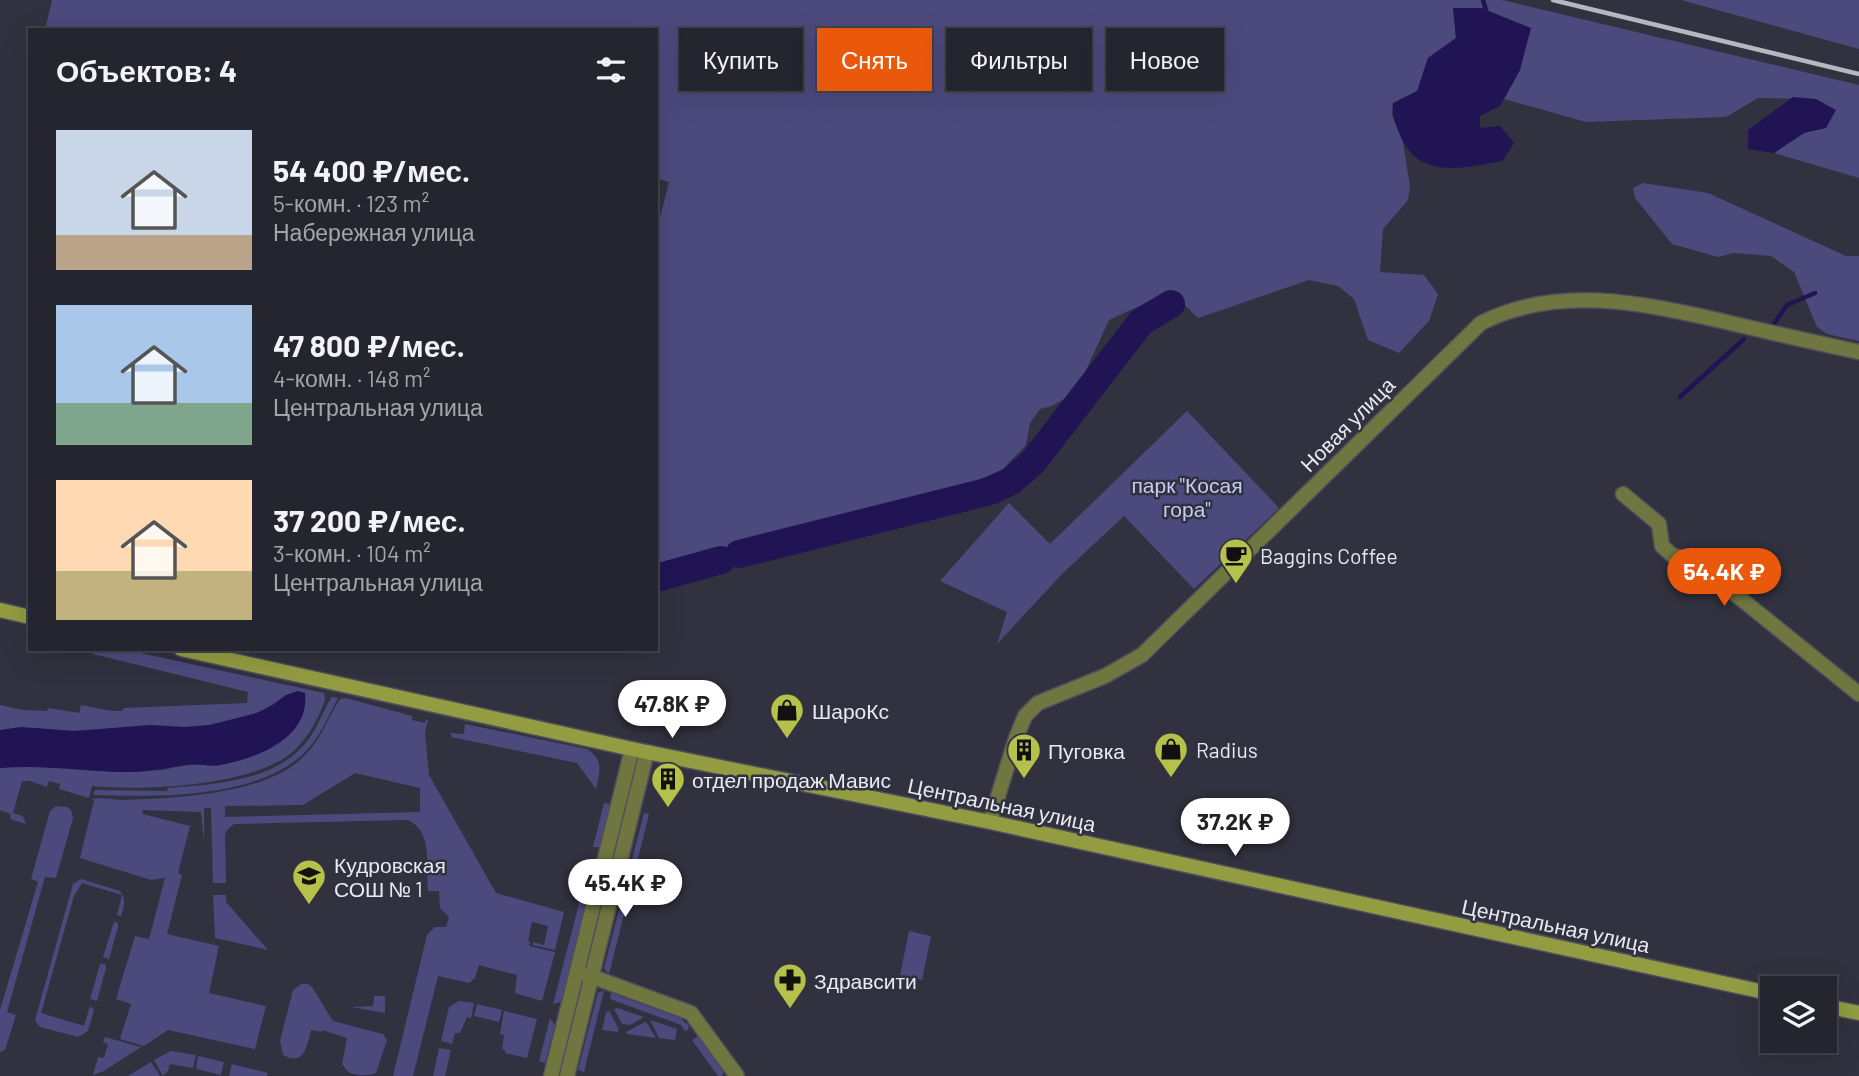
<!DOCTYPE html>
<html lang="ru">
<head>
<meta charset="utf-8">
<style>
	:root { --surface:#25252f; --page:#2d2d37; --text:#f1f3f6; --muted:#a3a5aa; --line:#42424b; --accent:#ea580c }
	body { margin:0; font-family:Barlow,sans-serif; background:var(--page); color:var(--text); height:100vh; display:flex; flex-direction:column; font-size:26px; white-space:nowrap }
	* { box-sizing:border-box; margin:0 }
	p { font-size:23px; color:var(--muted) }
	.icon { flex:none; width:38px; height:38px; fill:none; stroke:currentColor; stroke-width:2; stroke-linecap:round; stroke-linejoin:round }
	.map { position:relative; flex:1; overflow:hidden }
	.details { position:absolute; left:28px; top:28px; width:630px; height:623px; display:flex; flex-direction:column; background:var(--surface); border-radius:0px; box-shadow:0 7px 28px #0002,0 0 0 2px var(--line) }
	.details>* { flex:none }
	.banner { position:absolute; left:679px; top:28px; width:665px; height:63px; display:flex; gap:14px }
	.fabs { position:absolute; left:1760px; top:976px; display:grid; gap:14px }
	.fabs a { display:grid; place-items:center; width:77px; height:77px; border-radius:0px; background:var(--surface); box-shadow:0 7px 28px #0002,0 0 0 2px var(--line); font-size:35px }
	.price { position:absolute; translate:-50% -60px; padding:0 16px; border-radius:24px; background:#fff; color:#222; font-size:23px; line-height:46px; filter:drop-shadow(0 2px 4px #0008) }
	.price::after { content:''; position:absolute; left:50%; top:42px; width:21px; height:16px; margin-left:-10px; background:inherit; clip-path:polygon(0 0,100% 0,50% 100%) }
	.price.active { background:var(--accent); color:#fff }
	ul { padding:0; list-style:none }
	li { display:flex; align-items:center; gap:21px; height:175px; padding:0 28px }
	li span { display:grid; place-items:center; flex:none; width:196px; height:140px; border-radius:0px; color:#555 }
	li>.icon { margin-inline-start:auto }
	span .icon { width:84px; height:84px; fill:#fffc; stroke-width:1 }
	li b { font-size:30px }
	h2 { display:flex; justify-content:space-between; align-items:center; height:84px; padding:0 28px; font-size:30px }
	.tag { padding:0 24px; border-radius:0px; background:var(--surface); box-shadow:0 7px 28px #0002,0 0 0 2px var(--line); font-size:24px; line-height:63px }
	.tag.active { background:var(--accent); color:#fff }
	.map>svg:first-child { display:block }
	.green { fill:#4c4a7d; fill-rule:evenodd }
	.water { fill:#201454 }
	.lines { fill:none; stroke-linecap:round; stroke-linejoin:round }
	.stream { stroke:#201454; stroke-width:4.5 }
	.river { stroke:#201454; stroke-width:28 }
	.street-casing { stroke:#4e4e5c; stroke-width:17 }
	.secondary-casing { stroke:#4e4e5c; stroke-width:17 }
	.street { stroke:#707640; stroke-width:14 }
	.secondary { stroke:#929c41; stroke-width:14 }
	.rail { stroke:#b7b7c2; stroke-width:4.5 }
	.labels { text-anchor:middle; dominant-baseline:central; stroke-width:5; stroke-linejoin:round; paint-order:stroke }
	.street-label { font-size:21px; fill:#e9e9f3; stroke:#31313f }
	.park-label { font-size:21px; fill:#c9caf2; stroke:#31313f }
	.poi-label { font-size:21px; fill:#e9e9f3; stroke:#31313f; text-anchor:start }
</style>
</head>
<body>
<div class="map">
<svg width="1859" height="1076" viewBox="0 0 1859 1076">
	<rect width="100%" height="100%" fill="#31313f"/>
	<path class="green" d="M52 0H1502L1859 85V178L1774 153 1804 133 1816 99 1758 98 1726 117 1586 122 1504 99 1520 70 1453 8 1456 38 1428 58 1417 91 1393 104 1392 115 1403 142 1410 187 1408 200 1383 229 1380 272 1424 275 1438 294 1429 321 1399 353 1368 340 1354 299 1338 286 1309 280 1198 318 1176 297 1146 303 1109 320 1076 392 1052 406 1040 409 1030 423 1026 445 1002 470 948 492 656 568V233L669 182 656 178V30H45Z
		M1681 0H1859V49Z
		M1643 183 1708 193 1846 256H1859V341L1827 334 1817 327 1794 272 1771 256 1734 253 1718 257 1672 244 1635 198 1633 188Z
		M1187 411 1279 508 1194 589 1124 516 1062 574 997 644 1007 612 940 581 1009 503 1050 544Z
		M94 649H122L324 693 325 700C318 720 305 744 286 757 242 786 144 791 92 786L89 798 59 789 60 784 49 781 47 787 30 781H22L13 813 23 816 26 824 10 819 11 814 0 810V768L19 766 130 772 163 770 189 764 218 766 286 695C259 717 222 726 187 727 174 728 162 725 149 726 124 727 100 731 74 731 49 730 26 726 0 730V705L23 710 47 711 48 708 79 713 81 705 112 711H122L124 708 247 703 248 692 93 654Z
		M332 697 338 698C328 717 320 738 304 753 257 799 155 797 93 795L95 790 167 791 168 788C216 784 276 782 308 740 318 727 323 710 332 697Z
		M346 698 412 716V720L425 723 426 720H428L425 732 429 775 496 893 564 912 555 950 533 945V942L544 945 548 926 532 922 528 941 530 942 529 946 555 952 542 1001 515 993 517 975 479 965 475 978 469 983 438 976 413 1076H393L427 935 435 927H446L449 917 440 908 439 891H428C426 867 433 829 407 820L234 824 227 830 225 835 226 883H213L211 808H204V842L201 812 143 810 142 814 190 826 178 873 182 875 167 934 219 946 209 993 266 1006 255 1049 168 1030 144 1046 120 1039 131 1004 116 999 135 936 149 939 165 878 151 880 80 858 94 800 91 799C102 797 113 800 123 800 176 798 269 795 306 754 322 738 328 717 340 699ZM355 773 420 788V812L225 817V806L303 805Z
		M465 724 587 749C604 760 600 771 596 789L577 763 451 737V733L464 734Z
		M604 803 611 804 600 847H593Z
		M56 806 67 807 71 810 73 818 56 878 45 877 7 1012 16 1015 5 1050 0 1052V1010L38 882 31 879 50 811Z
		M644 813 649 814 609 974 604 968Z
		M590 861 596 864 561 1002 553 1004Z
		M81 879 120 891C127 900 124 906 121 916L117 915 122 895 82 883 74 896 41 1013 84 1026 90 1006 94 1010 88 1031 78 1037 40 1027 35 1020 73 884Z
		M213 895H226V902L268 950 215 938Z
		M114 922 118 923V927L109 959 103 957Z
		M909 931 931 936 922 980 900 975Z
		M100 964H105L106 968 97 1001 90 999Z
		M301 984H308L312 987 333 1021 383 1034 387 1040 376 1073C368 1076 356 1076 348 1072L342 1064 347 1038 322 1030 321 1032 311 1030C307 1046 304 1067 283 1055L280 1041 293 990Z
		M604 991 584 1072 578 1070 598 992Z
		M611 993 680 1018 689 1026 688 1030 685 1031 681 1025 610 999Z
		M374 996H385V1013L351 1007 373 1006Z
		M459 1001 474 1003 471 1018 467 1017 460 1033H455L452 1044 441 1041 449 1007Z
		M477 1004 502 1010 499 1022 474 1016Z
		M617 1008 644 1017 630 1025 622 1024 614 1009Z
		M504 1011 537 1019 527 1058 505 1053V1050L502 1049 504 1035 500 1034Z
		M609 1011 619 1029 618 1032 602 1030 606 1013Z
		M550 1018 555 1025 545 1063 539 1061Z
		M650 1020 677 1029 675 1040 659 1038Z
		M645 1022 647 1023 656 1038 627 1034 626 1032Z
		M698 1036 724 1071 722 1076H718L692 1040Z
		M105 1037 141 1047 104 1071 93 1075 98 1057 104 1058 108 1044 103 1042Z
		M439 1048 451 1050 445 1076H433Z
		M171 1051 196 1055 193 1068 170 1064 168 1071 163 1076 154 1060Z
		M198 1056 224 1062 221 1075 196 1069Z
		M151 1062 160 1076H128Z
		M232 1064 268 1073 267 1076H229Z"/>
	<path class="water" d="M1453 8H1481L1531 28 1520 70 1500 106 1480 116V128L1500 126 1514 143 1502 161C1464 168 1418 180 1400 135 1395 123 1392 116 1393 103L1417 91 1428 58 1456 38Z
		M1793 97 1816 99 1836 110 1826 128 1804 133 1774 153 1748 149V130Z
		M298 691 305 693C310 738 258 758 220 765 210 767 199 763 188 765 168 767 150 772 129 772 86 772 43 764 0 768V730L21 727 74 731 150 725 185 727 209 725 257 713 273 705 286 695Z"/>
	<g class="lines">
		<path class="stream" d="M1483 0 1486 10
			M1771 328 1787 305 1815 293
			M1680 397 1744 339"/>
		<path class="river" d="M739 554 990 491 1011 481 1033 462 1141 322 1171 304
			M656 578 721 560"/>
		<g class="street-casing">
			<path id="street" d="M1623 494 1659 524 1662 546 1672 555 1694 561 1859 694
				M990 822 1016 738 1025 716 1038 703 1105 676 1142 655 1481 323C1558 284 1642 303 1722 321 1768 332 1813 342 1859 352
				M585 974 691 1013 737 1076
				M551 1076 632 749
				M567 1076 647 752"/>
		</g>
		<g class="secondary-casing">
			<path id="secondary" d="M0 610 30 617
				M181 649 632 749 990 822 1773 994
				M1825 1006 1859 1013"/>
		</g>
		<use href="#street" class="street"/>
		<use href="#secondary" class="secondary"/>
		<path class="rail" d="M1553 0 1859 74"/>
	</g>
	<defs>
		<g id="cafe-pin" transform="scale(1.75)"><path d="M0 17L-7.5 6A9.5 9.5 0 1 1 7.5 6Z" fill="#b6c149" stroke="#31313f"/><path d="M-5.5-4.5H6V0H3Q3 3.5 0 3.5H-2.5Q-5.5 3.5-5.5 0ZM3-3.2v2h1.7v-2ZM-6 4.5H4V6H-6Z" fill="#111"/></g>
		<g id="shop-pin" transform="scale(1.75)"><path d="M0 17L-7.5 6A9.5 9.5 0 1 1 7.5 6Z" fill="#b6c149" stroke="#31313f"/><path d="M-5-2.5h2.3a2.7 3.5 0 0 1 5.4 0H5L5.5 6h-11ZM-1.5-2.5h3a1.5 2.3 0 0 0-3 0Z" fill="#111"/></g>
		<g id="building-pin" transform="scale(1.75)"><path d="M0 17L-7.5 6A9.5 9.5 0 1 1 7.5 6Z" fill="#b6c149" stroke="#31313f"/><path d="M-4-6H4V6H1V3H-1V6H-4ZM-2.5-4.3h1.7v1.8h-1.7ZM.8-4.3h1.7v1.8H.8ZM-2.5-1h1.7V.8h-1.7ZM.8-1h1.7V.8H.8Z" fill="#111"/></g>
		<g id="school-pin" transform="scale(1.75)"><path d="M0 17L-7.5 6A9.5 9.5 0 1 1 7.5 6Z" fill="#b6c149" stroke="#31313f"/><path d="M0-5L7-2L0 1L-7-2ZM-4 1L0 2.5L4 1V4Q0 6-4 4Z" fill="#111"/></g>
		<g id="pharmacy-pin" transform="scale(1.75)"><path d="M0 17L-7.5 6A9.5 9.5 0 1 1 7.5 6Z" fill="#b6c149" stroke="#31313f"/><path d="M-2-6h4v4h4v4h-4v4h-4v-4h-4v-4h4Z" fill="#111"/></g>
	</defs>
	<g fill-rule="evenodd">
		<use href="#cafe-pin" x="1236" y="555"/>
		<use href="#shop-pin" x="787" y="710"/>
		<use href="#shop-pin" x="1171" y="749"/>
		<use href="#building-pin" x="1024" y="750"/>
		<use href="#building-pin" x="668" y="779"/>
		<use href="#school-pin" x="309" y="876"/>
		<use href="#pharmacy-pin" x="790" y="980"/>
	</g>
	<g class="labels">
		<g class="street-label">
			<text transform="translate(1347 424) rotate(-45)">Новая улица</text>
			<text transform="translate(1002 804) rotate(12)">Центральная улица</text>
			<text transform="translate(1556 925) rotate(12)">Центральная улица</text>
		</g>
		<g class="park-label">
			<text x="1187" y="484">парк "Косая<tspan x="1187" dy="24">гора"</tspan></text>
		</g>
		<g class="poi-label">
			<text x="1260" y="555">Baggins Coffee</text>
			<text x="812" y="710">ШароКс</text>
			<text x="1196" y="749">Radius</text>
			<text x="1048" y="750">Пуговка</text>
			<text x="692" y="779">отдел продаж Мавис</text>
			<text x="334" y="864">Кудровская<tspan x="334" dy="24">СОШ № 1</tspan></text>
			<text x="814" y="980">Здравсити</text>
		</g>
	</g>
</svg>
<div class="fabs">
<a><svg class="icon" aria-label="layers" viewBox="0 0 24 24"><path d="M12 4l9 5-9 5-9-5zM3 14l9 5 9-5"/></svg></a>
</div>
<b class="price active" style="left:1724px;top:608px">54.4K ₽</b>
<b class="price" style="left:672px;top:740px">47.8K ₽</b>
<b class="price" style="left:1235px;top:858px">37.2K ₽</b>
<b class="price" style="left:625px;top:919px">45.4K ₽</b>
<div class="banner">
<a class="tag">Купить</a>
<a class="tag active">Снять</a>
<a class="tag">Фильтры</a>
<a class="tag">Новое</a>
</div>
<section class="details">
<h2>Объектов: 4<svg class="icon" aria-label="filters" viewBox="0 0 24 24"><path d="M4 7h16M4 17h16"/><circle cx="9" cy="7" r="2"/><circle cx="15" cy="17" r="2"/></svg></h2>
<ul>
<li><span style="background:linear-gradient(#c9d6e8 75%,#b9a48a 0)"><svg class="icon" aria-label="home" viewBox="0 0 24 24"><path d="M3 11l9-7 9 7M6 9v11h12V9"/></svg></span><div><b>54 400 ₽/мес.</b><p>5-комн. · 123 m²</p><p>Набережная улица</p></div></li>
<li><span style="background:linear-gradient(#a9c7e8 70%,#7fa58c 0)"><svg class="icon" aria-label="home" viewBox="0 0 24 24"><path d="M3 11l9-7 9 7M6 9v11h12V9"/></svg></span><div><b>47 800 ₽/мес.</b><p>4-комн. · 148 m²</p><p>Центральная улица</p></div></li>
<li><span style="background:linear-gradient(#ffd9b3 65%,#c2b280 0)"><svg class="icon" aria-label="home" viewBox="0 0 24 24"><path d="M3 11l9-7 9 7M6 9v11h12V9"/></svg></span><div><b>37 200 ₽/мес.</b><p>3-комн. · 104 m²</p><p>Центральная улица</p></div></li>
</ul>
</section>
</div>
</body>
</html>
